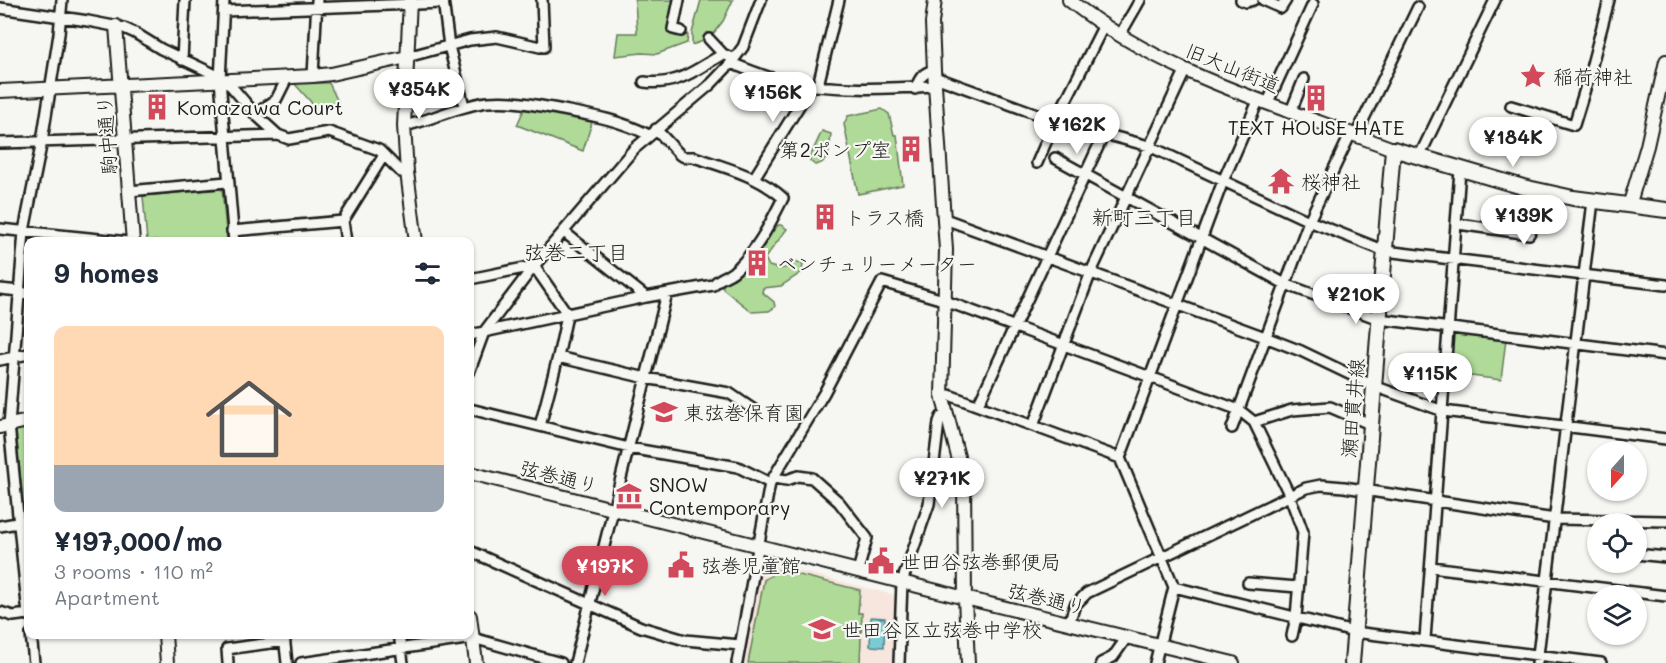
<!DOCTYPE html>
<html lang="en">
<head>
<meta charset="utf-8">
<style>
	:root { --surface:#fff; --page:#f2f2f3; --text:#1f2937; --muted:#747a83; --line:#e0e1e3; --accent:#d1495b }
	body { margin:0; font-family:Mali,"Klee One",sans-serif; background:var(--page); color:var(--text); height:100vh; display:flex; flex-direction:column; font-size:22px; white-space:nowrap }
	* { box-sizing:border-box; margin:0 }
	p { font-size:20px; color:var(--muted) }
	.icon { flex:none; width:33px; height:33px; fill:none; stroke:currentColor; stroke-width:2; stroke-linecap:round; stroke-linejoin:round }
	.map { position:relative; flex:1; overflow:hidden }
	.drawer { position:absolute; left:24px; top:237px; width:450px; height:402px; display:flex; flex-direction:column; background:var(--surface); border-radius:12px; box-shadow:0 2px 4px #0004 }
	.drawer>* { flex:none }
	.needle { width:39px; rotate:201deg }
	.controls { position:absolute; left:1587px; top:441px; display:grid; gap:12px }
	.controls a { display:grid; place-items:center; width:60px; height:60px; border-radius:50%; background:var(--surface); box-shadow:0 2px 4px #0004; font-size:30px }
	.price { position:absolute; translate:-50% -51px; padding:0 14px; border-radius:21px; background:#fff; color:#222; font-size:20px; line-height:39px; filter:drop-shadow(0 2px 3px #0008) }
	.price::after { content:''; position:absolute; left:50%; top:36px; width:18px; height:14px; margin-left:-9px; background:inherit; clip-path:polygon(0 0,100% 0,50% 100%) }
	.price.active { background:var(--accent); color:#fff }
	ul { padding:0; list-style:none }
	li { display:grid; align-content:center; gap:12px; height:318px; padding:0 30px }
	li+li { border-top:2px solid var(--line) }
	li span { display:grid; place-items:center; height:186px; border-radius:12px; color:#555 }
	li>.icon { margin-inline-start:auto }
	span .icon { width:108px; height:108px; fill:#fffc; stroke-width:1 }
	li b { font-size:26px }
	h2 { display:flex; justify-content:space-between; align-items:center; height:72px; padding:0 30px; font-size:26px }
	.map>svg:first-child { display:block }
	.built { fill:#f6e6dd }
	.green { fill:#afda98; stroke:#667b5a; stroke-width:1.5 }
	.water { fill:#7acbd3; stroke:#54858a; stroke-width:1.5 }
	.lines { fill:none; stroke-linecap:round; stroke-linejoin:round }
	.minor-casing { stroke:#1c1c1c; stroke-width:14 }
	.tertiary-casing { stroke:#1c1c1c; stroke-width:16 }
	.secondary-casing { stroke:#1c1c1c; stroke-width:18 }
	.minor { stroke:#f6f6f2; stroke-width:9 }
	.tertiary { stroke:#f6f6f2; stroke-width:12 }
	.secondary { stroke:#f6f6f2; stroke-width:14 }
	.labels { text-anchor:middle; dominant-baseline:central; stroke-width:4.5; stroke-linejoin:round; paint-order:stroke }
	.street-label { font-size:20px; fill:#1c1c1c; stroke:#f6f6f2 }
	.poi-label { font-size:20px; fill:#1c1c1c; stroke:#f6f6f2; text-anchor:start }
	.neighbourhood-label { font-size:21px; fill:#1c1c1c; stroke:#f6f6f2 }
</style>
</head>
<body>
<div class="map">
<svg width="1666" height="663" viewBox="0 0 1666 663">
	<rect width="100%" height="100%" fill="#f6f6f2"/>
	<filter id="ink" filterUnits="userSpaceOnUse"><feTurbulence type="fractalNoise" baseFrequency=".0167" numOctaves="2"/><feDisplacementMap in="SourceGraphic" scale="12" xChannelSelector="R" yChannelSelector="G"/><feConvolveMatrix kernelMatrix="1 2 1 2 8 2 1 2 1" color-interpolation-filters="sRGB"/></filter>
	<g filter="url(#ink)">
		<path class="built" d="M760 561 898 596 895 663H741Z"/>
		<path class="green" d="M635 0H676L671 32 688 35 687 43 657 54 642 53 615 56 618 33H637Z
			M701 0H733L723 21 709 39 692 45V33Z
			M294 83H329L338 102 314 113 311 102Z
			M526 105 593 119 583 151 517 125Z
			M882 109 889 114 894 135H897L903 185 858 194 844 124 848 116Z
			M822 131 831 134C829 147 832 162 815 165L810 161V157Z
			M222 189 227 241H147L143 196Z
			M778 225H781L787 229 765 258 769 266C781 270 786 270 795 261L803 264 802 272 781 286 763 288 762 292 774 302 775 307 769 311 752 312 723 289V281L734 279Z
			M1455 331 1506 339 1501 380 1449 373 1451 335Z
			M28 428V516L24 517 16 430Z
			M779 570 860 590 858 613H862L860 663H748L764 580Z"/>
		<path class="water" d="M871 617 885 618 884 647 870 646Z"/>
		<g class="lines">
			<g class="minor-casing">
				<path id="minor" d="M224 0 220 80 234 242
					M443 0 449 46 464 106
					M542 0 544 47
					M679 0 673 29 681 31
					M1241 0 1246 2 1253 0
					M1263 0 1281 8 1286 0
					M0 8 88 21 124 28 135 33 161 49 214 74 231 86 255 114 278 135 289 139 329 132 379 150 401 172H407
					M224 11 443 3
					M1120 35 1140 0
					M709 39 723 54
					M407 57 470 40 497 37 540 47
					M182 60 185 0
					M731 63C748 70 765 77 783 81 833 91 885 89 935 86
					M313 76 317 0
					M935 77 1056 121 1149 146 1309 221 1385 251 1666 285
					M644 82C678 86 695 70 723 54L734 59
					M818 85 839 0
					M915 89C920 78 922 73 934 70
					M1268 102 1313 4
					M1511 106 1574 125 1589 76 1609 0
					M1291 111 1304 79
					M255 114 276 100 287 78
					M404 126C433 120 459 105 488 102 510 100 531 104 552 108 588 115 615 118 649 135
					M1356 135 1418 7
					M0 143 278 135
					M1419 157 1495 0
					M1055 158 1285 284 1379 319 1666 355
					M1037 163 1053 126 1104 25
					M756 175 812 85
					M129 191 227 182
					M945 219 1265 337 1301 351 1374 386 1443 411 1666 439
					M1458 224 1529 234 1540 214 1545 192
					M0 229 129 242
					M232 231 343 221
					M564 232 646 297
					M346 242 343 221 384 155
					M470 279 534 266 566 312V320L558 357 540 426
					M0 289 19 291 28 294
					M470 335 646 297 713 285C721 276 725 278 733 272 756 253 770 224 783 198 759 176 724 167 694 157H685L680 155 656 129
					M558 357 646 378 729 393 754 410
					M0 360 28 354
					M470 370 484 332 534 266 634 149 711 84 731 63 743 47 761 0
					M942 395H949L1120 458 1174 587 1155 663
					M978 405 1104 134
					M470 409 629 448 738 467 770 483
					M1254 422 1292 410 1330 407 1370 424
					M1033 426 1091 272 1185 71
					M1232 428 1309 221 1351 133
					M1120 458 1223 181 1259 99
					M773 478 787 480 798 476 812 478 839 502 867 538 858 571
					M0 526 28 521
					M470 551 641 627 685 640 740 645
					M1636 554 1666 557
					M1431 567 1666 596
					M1248 583 1298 587
					M1174 587 1354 632 1601 663
					M0 612 13 616 28 614
					M28 615 9 425 24 231 42 141 59 34 62 0
					M1069 623 1075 605 1087 593 1306 488 1321 485 1344 487 1555 519 1666 521
					M31 634 34 663
					M399 634 403 663
					M284 636 287 663
					M1425 639 1460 170
					M228 663 227 649 285 641
					M301 663 473 638 561 663
					M575 663 667 293
					M737 663 770 483 824 393 882 282 940 299 1239 410 1254 422 1289 494 1303 532 1296 617 1292 636
					M899 663 902 582 929 504 939 422 941 417 948 415
					M1101 663 1113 657 1127 637
					M1537 663 1593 201"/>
			</g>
			<g class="tertiary-casing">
				<path id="tertiary" d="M410 0 404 126 407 172 416 242
					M935 0 932 23 934 70 946 250 942 395 964 480 965 598 968 663
					M1069 0C1163 75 1282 107 1393 149
					M116 26 133 242
					M0 91 313 76 331 74 407 57
					M1629 206 1647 146 1666 61
					M0 427 28 421
					M470 473 965 598 1233 663
					M470 616 476 663
					M165 634 167 663"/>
			</g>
			<g class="secondary-casing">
				<path id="secondary" d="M1352 663 1393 149 1523 187 1573 198 1666 210"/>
			</g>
			<use href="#minor" class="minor"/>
			<use href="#tertiary" class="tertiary"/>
			<use href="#secondary" class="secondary"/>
		</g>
	</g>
	<defs>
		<g id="sight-bare" transform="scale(2.07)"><path d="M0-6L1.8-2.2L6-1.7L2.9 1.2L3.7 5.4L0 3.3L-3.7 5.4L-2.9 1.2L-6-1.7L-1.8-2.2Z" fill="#d1495b" stroke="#f6f6f2" stroke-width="2.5" paint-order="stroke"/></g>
		<g id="building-bare" transform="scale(2.07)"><path d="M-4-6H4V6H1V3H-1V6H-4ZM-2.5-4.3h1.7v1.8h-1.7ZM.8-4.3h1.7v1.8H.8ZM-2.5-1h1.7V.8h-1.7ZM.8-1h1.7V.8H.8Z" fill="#d1495b" stroke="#f6f6f2" stroke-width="2.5" paint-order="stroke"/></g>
		<g id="temple-bare" transform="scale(2.07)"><path d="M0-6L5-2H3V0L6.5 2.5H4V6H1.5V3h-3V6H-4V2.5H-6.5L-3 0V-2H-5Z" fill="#d1495b" stroke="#f6f6f2" stroke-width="2.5" paint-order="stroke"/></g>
		<g id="school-bare" transform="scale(2.07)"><path d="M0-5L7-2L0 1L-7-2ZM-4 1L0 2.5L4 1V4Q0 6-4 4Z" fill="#d1495b" stroke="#f6f6f2" stroke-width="2.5" paint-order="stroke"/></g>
		<g id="museum-bare" transform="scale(2.07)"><path d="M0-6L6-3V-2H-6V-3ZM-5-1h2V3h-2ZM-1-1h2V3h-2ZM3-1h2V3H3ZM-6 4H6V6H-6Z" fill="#d1495b" stroke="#f6f6f2" stroke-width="2.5" paint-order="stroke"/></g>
		<g id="civic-bare" transform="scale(2.07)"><path d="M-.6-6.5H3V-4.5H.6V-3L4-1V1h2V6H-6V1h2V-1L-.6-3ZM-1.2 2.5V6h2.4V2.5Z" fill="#d1495b" stroke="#f6f6f2" stroke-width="2.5" paint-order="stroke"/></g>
	</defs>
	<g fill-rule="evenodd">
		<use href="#sight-bare" x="1533" y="76"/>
		<use href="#building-bare" x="1316" y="98"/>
		<use href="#building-bare" x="157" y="107"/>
		<use href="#building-bare" x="911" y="149"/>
		<use href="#temple-bare" x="1281" y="181"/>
		<use href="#building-bare" x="825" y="217"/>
		<use href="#building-bare" x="757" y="263"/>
		<use href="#school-bare" x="664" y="412"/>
		<use href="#museum-bare" x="629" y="496"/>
		<use href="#civic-bare" x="881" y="561"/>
		<use href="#civic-bare" x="681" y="565"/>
		<use href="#school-bare" x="822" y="629"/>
	</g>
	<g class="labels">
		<g class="street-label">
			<text transform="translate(1233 67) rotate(22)">旧大山街道</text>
			<text transform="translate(106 135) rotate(-94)">駒中通り</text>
			<text transform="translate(1352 408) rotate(-85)">瀬田貫井線</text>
			<text transform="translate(559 476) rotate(14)">弦巻通り</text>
			<text transform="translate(1047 598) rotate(13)">弦巻通り</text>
		</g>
		<g class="poi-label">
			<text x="1553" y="76">稲荷神社</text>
			<text x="177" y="107">Komazawa Court</text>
			<text x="1316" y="127" text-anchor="middle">TEXT HOUSE HATE</text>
			<text x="891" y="149" text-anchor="end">第2ポンプ室</text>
			<text x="1301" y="181">桜神社</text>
			<text x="845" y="217">トラス橋</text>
			<text x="777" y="263">ベンチュリーメーター</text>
			<text x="684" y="412">東弦巻保育園</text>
			<text x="649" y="484">SNOW<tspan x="649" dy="23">Contemporary</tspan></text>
			<text x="901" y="561">世田谷弦巻郵便局</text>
			<text x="701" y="565">弦巻児童館</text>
			<text x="842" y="629">世田谷区立弦巻中学校</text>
		</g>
		<g class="neighbourhood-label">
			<text x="1144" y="216">新町三丁目</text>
			<text x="576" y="251">弦巻二丁目</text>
		</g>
	</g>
</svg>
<div class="controls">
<a><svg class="needle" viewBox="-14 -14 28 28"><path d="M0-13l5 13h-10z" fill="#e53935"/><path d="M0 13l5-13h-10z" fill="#747a83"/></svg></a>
<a><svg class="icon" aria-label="locate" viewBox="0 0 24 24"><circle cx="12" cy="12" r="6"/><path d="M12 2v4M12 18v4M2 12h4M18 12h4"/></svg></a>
<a><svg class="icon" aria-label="layers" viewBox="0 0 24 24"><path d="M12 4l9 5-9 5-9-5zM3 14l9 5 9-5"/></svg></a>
</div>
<b class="price" style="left:419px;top:120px">¥354K</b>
<b class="price" style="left:773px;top:123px">¥156K</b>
<b class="price" style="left:1077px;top:155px">¥162K</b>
<b class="price" style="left:1513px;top:168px">¥184K</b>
<b class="price" style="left:1524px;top:246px">¥139K</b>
<b class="price" style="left:1356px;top:325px">¥210K</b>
<b class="price" style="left:1430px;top:404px">¥115K</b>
<b class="price" style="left:942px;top:509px">¥271K</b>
<b class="price active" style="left:605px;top:597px">¥197K</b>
<section class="drawer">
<h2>9 homes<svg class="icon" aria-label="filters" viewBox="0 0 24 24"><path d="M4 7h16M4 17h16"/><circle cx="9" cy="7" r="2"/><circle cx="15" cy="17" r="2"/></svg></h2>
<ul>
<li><span style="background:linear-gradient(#ffd9b3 75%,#9aa5b1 0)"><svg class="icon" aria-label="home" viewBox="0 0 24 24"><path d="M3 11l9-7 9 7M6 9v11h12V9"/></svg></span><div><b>¥197,000/mo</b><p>3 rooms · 110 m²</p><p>Apartment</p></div></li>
</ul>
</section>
</div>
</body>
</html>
